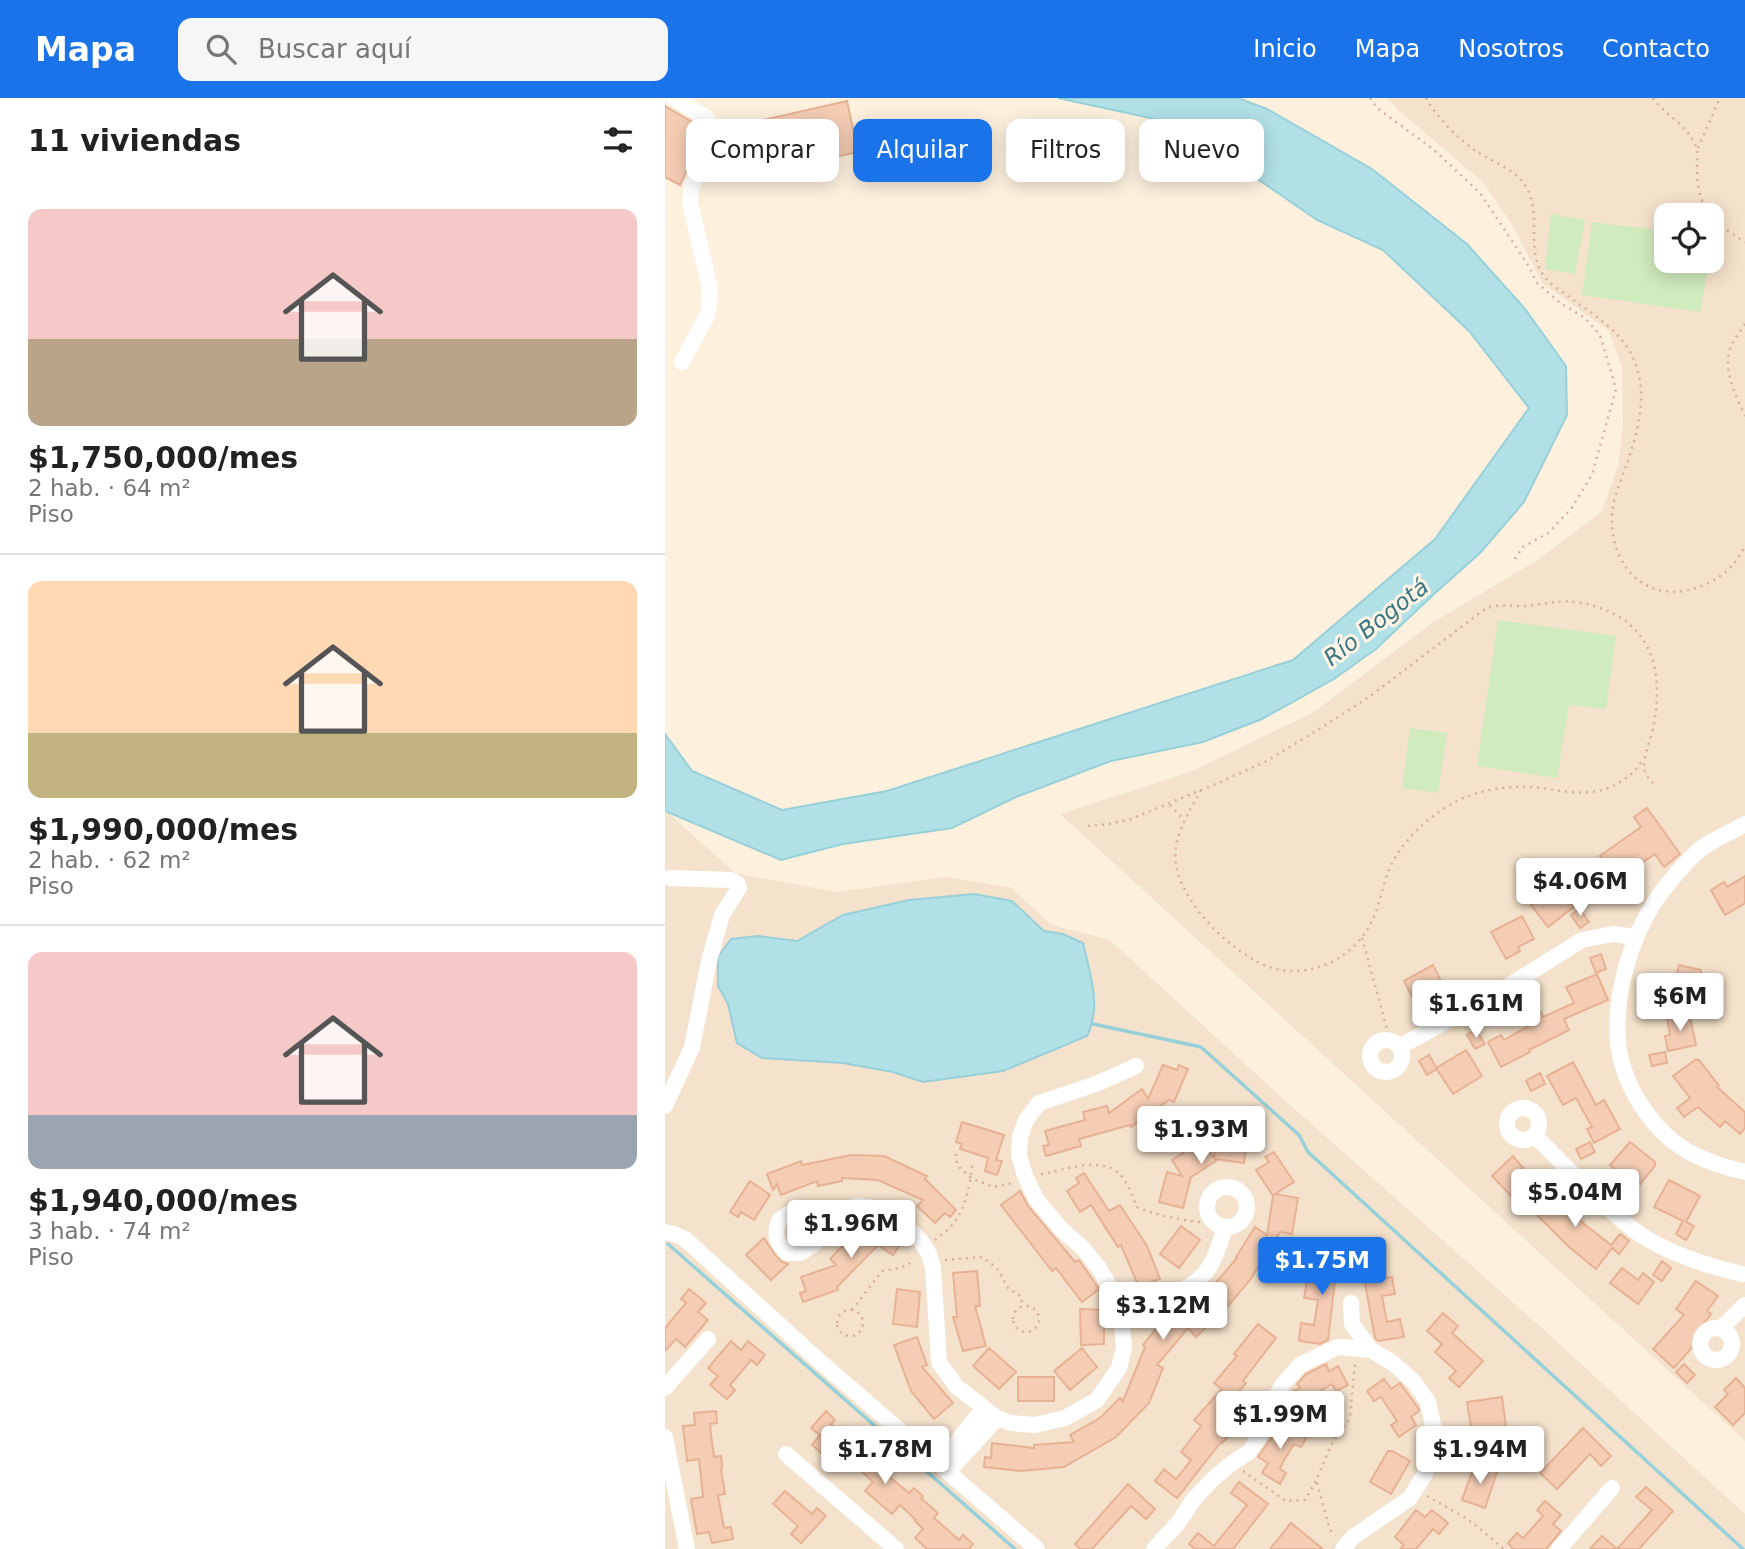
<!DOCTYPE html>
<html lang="es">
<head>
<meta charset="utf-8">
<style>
	:root { --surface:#fff; --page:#f6f6f6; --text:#222; --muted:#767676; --line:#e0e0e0; --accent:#1a73e8 }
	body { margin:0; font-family:"DejaVu Sans",sans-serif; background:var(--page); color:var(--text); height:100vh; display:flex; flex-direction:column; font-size:26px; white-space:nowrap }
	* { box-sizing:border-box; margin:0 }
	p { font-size:23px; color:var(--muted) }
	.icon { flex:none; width:38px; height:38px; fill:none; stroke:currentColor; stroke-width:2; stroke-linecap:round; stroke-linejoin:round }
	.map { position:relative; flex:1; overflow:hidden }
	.details { display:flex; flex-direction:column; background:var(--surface); width:665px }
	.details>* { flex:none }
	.top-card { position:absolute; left:21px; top:21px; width:665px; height:63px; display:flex; gap:14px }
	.controls { position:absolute; left:989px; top:105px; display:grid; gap:14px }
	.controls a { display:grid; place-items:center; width:70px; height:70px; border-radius:14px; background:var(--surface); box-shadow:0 4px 18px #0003; font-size:35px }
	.price { position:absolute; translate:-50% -60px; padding:0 16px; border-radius:7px; background:#fff; color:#222; font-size:23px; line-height:46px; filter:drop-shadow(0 2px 4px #0008) }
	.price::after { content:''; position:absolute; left:50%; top:42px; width:21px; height:16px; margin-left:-10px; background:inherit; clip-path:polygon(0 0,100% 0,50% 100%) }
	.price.active { background:var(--accent); color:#fff }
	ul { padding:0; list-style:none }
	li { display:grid; align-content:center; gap:14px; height:371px; padding:0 28px }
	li+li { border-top:2px solid var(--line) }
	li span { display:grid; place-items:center; height:217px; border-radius:14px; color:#555 }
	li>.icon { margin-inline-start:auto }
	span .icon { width:126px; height:126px; fill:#fffc; stroke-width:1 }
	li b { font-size:30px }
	h2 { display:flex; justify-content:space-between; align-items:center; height:84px; padding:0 28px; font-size:30px }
	.tag { padding:0 24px; border-radius:14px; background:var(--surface); box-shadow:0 4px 18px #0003; font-size:24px; line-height:63px }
	.tag.active { background:var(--accent); color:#fff }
	header { display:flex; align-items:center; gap:42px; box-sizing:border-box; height:98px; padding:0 35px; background:var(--accent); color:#fff }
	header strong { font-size:33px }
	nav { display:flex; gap:38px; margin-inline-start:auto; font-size:24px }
	.search { width:490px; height:63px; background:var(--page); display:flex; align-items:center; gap:18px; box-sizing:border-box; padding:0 24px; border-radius:14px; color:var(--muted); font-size:26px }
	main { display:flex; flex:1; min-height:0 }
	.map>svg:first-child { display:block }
	.residential { fill:#f5e2cc; fill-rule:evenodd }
	.green { fill:#d0ebbd }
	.water { fill:#b2e0e7; stroke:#98d0d9; stroke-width:2 }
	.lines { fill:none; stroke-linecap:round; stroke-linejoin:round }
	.stream { stroke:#98d0d9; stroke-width:3.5 }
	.building { fill:#f4cdb4; stroke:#e7b294; stroke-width:2 }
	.path { stroke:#d8b098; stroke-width:2.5; stroke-dasharray:2 5; stroke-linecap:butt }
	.minor { stroke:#fff; stroke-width:16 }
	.labels { text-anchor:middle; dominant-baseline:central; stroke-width:6; stroke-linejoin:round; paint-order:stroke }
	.water-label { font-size:23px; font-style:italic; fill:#3b7782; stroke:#fff4e5 }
</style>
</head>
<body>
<header>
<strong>Mapa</strong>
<div class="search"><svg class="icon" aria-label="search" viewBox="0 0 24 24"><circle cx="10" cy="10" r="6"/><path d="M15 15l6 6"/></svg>Buscar aquí</div>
<nav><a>Inicio</a><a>Mapa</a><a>Nosotros</a><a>Contacto</a></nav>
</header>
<main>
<section class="details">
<h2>11 viviendas<svg class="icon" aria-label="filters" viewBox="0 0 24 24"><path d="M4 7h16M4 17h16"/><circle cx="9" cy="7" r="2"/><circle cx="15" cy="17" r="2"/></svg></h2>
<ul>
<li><span style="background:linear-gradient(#f6c9c9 60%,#b9a48a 0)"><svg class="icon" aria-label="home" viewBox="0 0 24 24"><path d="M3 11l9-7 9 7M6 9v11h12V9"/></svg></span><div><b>$1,750,000/mes</b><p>2 hab. · 64 m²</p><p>Piso</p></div></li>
<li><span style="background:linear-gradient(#ffd9b3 70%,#c2b280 0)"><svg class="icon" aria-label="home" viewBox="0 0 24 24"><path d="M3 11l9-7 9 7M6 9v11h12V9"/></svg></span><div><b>$1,990,000/mes</b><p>2 hab. · 62 m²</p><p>Piso</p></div></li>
<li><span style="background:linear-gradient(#f6c9c9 75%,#9aa5b1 0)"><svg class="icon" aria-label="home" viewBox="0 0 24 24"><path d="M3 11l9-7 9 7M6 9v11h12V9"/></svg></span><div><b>$1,940,000/mes</b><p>3 hab. · 74 m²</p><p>Piso</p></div></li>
</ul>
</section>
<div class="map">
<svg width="1080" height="1451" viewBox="0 0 1080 1451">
	<rect width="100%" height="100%" fill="#fdf1de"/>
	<path class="residential" d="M722 0H1080V1343L395 716 525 674 649 614 770 523 874 461 937 413 953 368 958 327 957 269 944 233 877 185 846 125 818 84 734 13ZM1001 117H1046V163H1001Z
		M0 712 70 775 172 794 280 779 345 789 387 827 445 842 614 997 878 1231 1080 1416V1451H0Z"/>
	<path class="green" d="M886 116 920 122 910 176 880 171Z
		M927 124 1001 133V163H1044L1035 214 917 197Z
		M833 522 951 538 941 611 904 607 892 680 812 668Z
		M745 630 782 635 773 695 737 690Z"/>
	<path class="water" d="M393 0H573L602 11 707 71 802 146 860 211 901 268 902 317 859 404 815 455 769 496 711 551 669 581 597 621 538 644 446 663 351 699 287 730 178 746 116 762 0 713V636L27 673 117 712 222 693 628 562 770 441 864 310 804 233 718 152 652 122 513 26Z
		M309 796 347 803 379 833 398 836 418 845C425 876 437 908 422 938L338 973 258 984 228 974 178 965 97 960 72 945 63 906 53 888V859L66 841 93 838 132 843 178 817 244 802Z"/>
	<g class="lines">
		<path class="stream" d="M428 926 536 949 634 1037 643 1054 1078 1451
			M3 1146 350 1451"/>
	</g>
	<path class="building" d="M182 3 193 54 69 81 58 31Z
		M0 8 34 28 36 31V42L15 87 0 79Z
		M982 710 1015 756 999 769 990 756 965 773 960 766 947 775 935 758 976 729 969 719Z
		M1080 778V805L1060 817 1046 792 1059 784 1062 789Z
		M893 786 910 808 883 829 866 807Z
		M915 811 924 824 915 830 906 817Z
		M857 818 869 841 853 849 855 853 841 861 826 834Z
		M936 856 941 871 931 875 925 860Z
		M768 867 781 893 752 908 739 883Z
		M1014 867 1036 872 1030 904 1001 898 1004 884 1010 885Z
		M932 876 943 902 899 921 904 932 864 952 865 954 836 969 823 944 836 937 839 942 865 927 862 921 876 914 878 919 909 905 901 889Z
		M982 893 999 896 997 907 981 905Z
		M762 906 768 918 759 924 752 912Z
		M1024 915 1031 947 1003 953 1000 938 1005 937 1002 920Z
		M811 932 820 946 810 951 802 937Z
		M801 952 817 978 788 996 771 970Z
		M1000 954 1002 965 987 968 984 957Z
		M764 957 772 971 762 977 754 963Z
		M1030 962H1034L1054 988 1052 989 1080 1014V1030L1075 1036 1060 1023 1055 1029 1033 1009 1019 1019 1012 1010 1025 1000 1008 978Z
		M908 964 931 1007 939 1002 955 1031 929 1045 922 1031 927 1029 911 1000 898 1007 882 978Z
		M498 967 512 972 514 967 523 971 509 1004 504 1002 466 1029 465 1027 414 1041 416 1048 381 1058 378 1048 384 1047 380 1033 420 1022 418 1014 442 1008 444 1015 477 991 483 1001Z
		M875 975 880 986 866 993 861 983Z
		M297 1024 339 1037 331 1062 337 1063 332 1077 320 1073 323 1060 295 1051 297 1046 291 1044Z
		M552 1037 588 1041 587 1051 581 1050 579 1065 550 1061 551 1063 526 1079 518 1110 494 1104 502 1074 517 1078 507 1062 537 1042 549 1060Z
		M925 1044 930 1054 916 1061 911 1051Z
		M965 1044 990 1064V1068L975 1086 961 1074 958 1078 945 1067Z
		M609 1054 629 1084 610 1096 633 1100 627 1136 615 1134 585 1182 562 1209 531 1239 523 1230 492 1267 498 1270 484 1305 451 1339 399 1369 355 1373 319 1369 320 1359 326 1360 327 1345 369 1350V1347L409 1344 405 1337 435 1320 455 1300 458 1303 480 1249 478 1247 500 1220 508 1226 536 1200 537 1201 572 1160 571 1159 590 1129 602 1137 608 1098 591 1072 604 1064 600 1059Z
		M186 1057 219 1058 262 1078 260 1081 291 1112 285 1119 280 1115 270 1125 252 1108 258 1102 213 1082 177 1080V1083L153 1088 152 1083 116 1097 112 1086 108 1092 102 1076 136 1063 137 1067Z
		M848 1058 858 1070 854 1073 866 1086 850 1102 827 1078Z
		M419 1075 444 1113 455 1107 482 1148 495 1181 470 1190 473 1187 456 1147 453 1149 426 1107 415 1114 402 1093 414 1085 411 1080Z
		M892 1078 900 1086 890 1096 919 1126 946 1147 955 1136 964 1143 954 1156 947 1150 931 1171 904 1149 869 1114 887 1096 881 1090Z
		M1004 1082 1035 1098 1021 1124 1029 1128 1021 1142 1011 1136 1018 1123 989 1109Z
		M85 1083 105 1097 89 1122 76 1114 73 1119 65 1114Z
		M355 1093 363 1108 410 1164 414 1162 434 1191 417 1204 391 1170 387 1173 336 1107Z
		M210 1120 224 1126 239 1141 228 1157 213 1147 172 1189 173 1192 138 1204 135 1195 141 1193 136 1179 171 1167 165 1161 182 1143 189 1150Z
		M516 1128 535 1142 514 1170 495 1156Z
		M99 1140 111 1158 117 1164 123 1166 106 1182 81 1157Z
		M670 1147 673 1182H670L663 1242 655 1246 634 1243 636 1225 649 1227 653 1202 639 1200 642 1183 655 1184 652 1148Z
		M709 1147 712 1181 727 1179 730 1196 717 1198 722 1224 735 1221 739 1239 713 1243 710 1240 699 1180 692 1181 690 1148Z
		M997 1163 1006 1170 997 1183 988 1177Z
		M957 1170 973 1182 978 1175 989 1184 973 1206 945 1185Z
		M312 1173 315 1208H310L321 1248 298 1253 288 1219H292L288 1175Z
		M1031 1183 1053 1198 1042 1213 1046 1216 1028 1241 1032 1244 1009 1270 988 1251 1019 1217 1011 1211Z
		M24 1191 41 1205 33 1214 43 1222 20 1249 11 1241 0 1253V1230L21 1205 16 1201Z
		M232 1191 255 1194 252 1229 228 1226Z
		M415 1211 439 1212V1246L416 1247Z
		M778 1215 793 1228 787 1235 818 1263 794 1289 784 1280 791 1273 770 1254 777 1246 762 1233Z
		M593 1226 611 1240 578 1283 581 1285 568 1300 576 1307 557 1328 566 1335 557 1345 556 1344 512 1400 490 1383 499 1371 511 1381 526 1362 516 1354 536 1328 529 1322 557 1291 549 1285 572 1258 569 1256Z
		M252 1239 262 1267 257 1269 288 1305 269 1321 246 1293 229 1247Z
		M66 1243 76 1252 83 1243 100 1257 92 1267 86 1262 65 1287 70 1292 62 1301 45 1287 53 1278 43 1270Z
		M324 1250 351 1274 334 1291 308 1268Z
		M417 1250 432 1269 405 1292 389 1273Z
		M661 1266 664 1273 673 1268 683 1287 671 1293 667 1286 648 1297 641 1301 645 1308 634 1314 625 1295 635 1290 632 1286 641 1276Z
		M1019 1266 1030 1277 1022 1285 1011 1274Z
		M353 1279H389V1303H353Z
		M1071 1280 1080 1290V1315L1068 1327 1050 1309 1063 1296 1059 1292Z
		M719 1281 726 1291 735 1285 754 1311V1313L746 1319 751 1327 734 1339 726 1327 732 1323 716 1299 709 1303 702 1293Z
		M837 1299 843 1343 809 1348 802 1304Z
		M51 1313 52 1325 45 1326 46 1336 49 1359 56 1358 57 1370 56 1371 60 1396 53 1397 59 1430 66 1429 68 1441 47 1445 44 1434 32 1436 26 1401 38 1399 34 1361 22 1363 18 1328 30 1327 29 1315Z
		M161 1313 170 1322 166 1327 183 1342 191 1349 195 1344 223 1368 219 1373 226 1380 244 1395 249 1390 258 1398 256 1400 273 1415 269 1420 294 1442 298 1437 308 1446 304 1451H262L250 1440 258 1431 250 1423 251 1422 235 1407 227 1416 200 1393 208 1384 191 1368 182 1361 173 1370 147 1347 155 1337 146 1330Z
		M610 1329 620 1335 624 1329H628L643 1337 636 1349 629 1346 618 1364 615 1371 621 1375 615 1386 597 1375 603 1365 593 1359 607 1339Z
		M918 1330 946 1358 936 1368 925 1356 892 1391 875 1375Z
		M723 1353H727L745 1363 726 1396 705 1384Z
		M810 1366 832 1374 820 1410 797 1402Z
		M574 1384 603 1406 568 1451H530L524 1446 533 1435 549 1448 582 1407 566 1395Z
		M463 1386 490 1411 481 1421 466 1408 427 1451H415L410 1446Z
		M981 1389 1008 1413 974 1451H952L987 1412 971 1399Z
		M120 1393 147 1416 152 1410 161 1418 136 1445 126 1436 133 1428 108 1406Z
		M880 1403 896 1417 888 1426 896 1433 881 1451H848L843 1445 852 1435 858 1440 869 1428 878 1418 872 1412Z
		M751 1412 760 1419 767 1412 783 1425 774 1436 768 1431 751 1451H735L739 1447 730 1439Z
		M626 1425 658 1451H605Z
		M937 1438 952 1451H925Z"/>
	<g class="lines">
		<path class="path" d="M705 0 712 10 768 51 815 95 865 170 871 184 894 204 920 220 935 237 951 291 927 377 906 411 883 435 858 449 849 462
			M761 0C772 19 790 38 808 51 822 61 840 67 853 79 882 107 859 146 877 175 882 184 892 190 900 196 923 213 949 228 964 252 985 287 975 329 962 365 957 381 948 399 947 416 944 471 985 510 1039 487 1058 479 1072 466 1080 448
			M988 0C1001 18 1023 27 1031 49 1033 53 1032 60 1032 65 1032 82 1033 103 1045 117
			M1033 50 1055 0
			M1046 119 1054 127 1080 144
			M1080 226C1075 234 1068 242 1065 251 1058 273 1071 299 1080 318
			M536 692C519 723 500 751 517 786 533 819 558 843 589 862 631 887 685 867 706 825 717 804 717 781 730 760 745 735 769 714 796 701 817 692 840 688 863 689 877 689 891 693 905 694 936 697 961 687 978 662
			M505 707 519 722
			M423 728 444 726 466 721 553 685 602 663 656 630 704 599 820 511C834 505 848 509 862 508 881 506 897 501 916 505 982 517 1000 565 989 626 987 639 979 655 979 668 979 676 984 681 989 686
			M697 840 724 938
			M291 1056 292 1067 306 1080 328 1089 347 1085
			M376 1076C402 1072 443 1054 460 1083 465 1091 468 1101 472 1109 496 1119 521 1123 546 1125
			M270 1142C275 1137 283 1133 287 1127 302 1110 305 1084 308 1063
			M280 1162 317 1159 332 1170 343 1190 357 1199 356 1209
			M348 1221a13 13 0 1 1 26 0a13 13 0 1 1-26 0Z
			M172 1225a13 13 0 1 1 26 0a13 13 0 1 1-26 0Z
			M187 1212 217 1173 235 1170 250 1163
			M578 1373 621 1403 640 1402 651 1383 666 1347 685 1320 690 1265
			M652 1385 665 1432 671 1437
			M762 1398 804 1422 839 1451"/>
		<path class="minor" d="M9 0 42 20 47 29 46 45 26 90 25 105 45 190 43 216 17 264
			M1080 726C1066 734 1040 745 1030 756 1018 767 997 792 989 805 965 842 949 898 953 942 954 964 964 989 976 1007 989 1027 1007 1046 1030 1057 1046 1065 1062 1070 1080 1074
			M705 958a16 16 0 1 1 32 0a16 16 0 1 1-32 0Z
			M734 949 827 898 917 842 948 836 971 839
			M0 1008 27 949 44 863 57 817 74 790 72 785 66 782 5 780
			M842 1026a16 16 0 1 1 32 0a16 16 0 1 1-32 0Z
			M870 1038C899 1067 927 1097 959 1124 966 1129 973 1136 981 1140 1010 1158 1043 1168 1077 1176
			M542 1109a20 20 0 1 1 40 0a20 20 0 1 1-40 0Z
			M175 1113 149 1146 135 1155H122C110 1144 109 1135 115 1121L124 1116 152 1113H175L192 1108 212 1110 230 1117 256 1143 264 1156 268 1169 274 1264 291 1288 319 1310 332 1320 346 1325 370 1327 400 1320 432 1302 454 1270 459 1250 456 1216 446 1191 434 1170 418 1150 396 1131 371 1101 360 1078 354 1057 355 1039 361 1022 374 1005 431 986 471 968
			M0 1134 9 1136 20 1141 152 1261 372 1451
			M686 1205 687 1226 706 1252
			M456 1216C482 1207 522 1196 540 1175 551 1161 555 1145 560 1129
			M1035 1246a16 16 0 1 1 32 0a16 16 0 1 1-32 0Z
			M1056 1230 1080 1207
			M0 1290 43 1241
			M0 1339 22 1451
			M121 1356 231 1451
			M274 1366 319 1310
			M283 1374 332 1320
			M489 1451 513 1425 529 1401 548 1381 567 1365 584 1354 598 1333 607 1307 618 1286 635 1267 670 1250 676 1249 706 1252 728 1265 749 1284 763 1304 769 1331 760 1376 745 1400 688 1439 678 1451
			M894 1451 947 1390"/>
	</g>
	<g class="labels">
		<g class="water-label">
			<text transform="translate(711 524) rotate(-38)">Río Bogotá</text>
		</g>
	</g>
</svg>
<div class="controls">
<a><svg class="icon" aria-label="locate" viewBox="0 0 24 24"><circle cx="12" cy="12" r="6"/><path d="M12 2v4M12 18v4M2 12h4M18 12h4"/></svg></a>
</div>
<b class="price" style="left:915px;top:820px">$4.06M</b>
<b class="price" style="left:1015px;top:935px">$6M</b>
<b class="price" style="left:811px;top:942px">$1.61M</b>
<b class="price" style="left:536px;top:1068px">$1.93M</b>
<b class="price" style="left:910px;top:1131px">$5.04M</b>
<b class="price" style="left:186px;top:1162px">$1.96M</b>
<b class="price active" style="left:657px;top:1199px">$1.75M</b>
<b class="price" style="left:498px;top:1244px">$3.12M</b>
<b class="price" style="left:615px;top:1353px">$1.99M</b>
<b class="price" style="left:220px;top:1388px">$1.78M</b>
<b class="price" style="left:815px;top:1388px">$1.94M</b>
<div class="top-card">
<a class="tag">Comprar</a>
<a class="tag active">Alquilar</a>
<a class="tag">Filtros</a>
<a class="tag">Nuevo</a>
</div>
</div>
</main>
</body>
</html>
